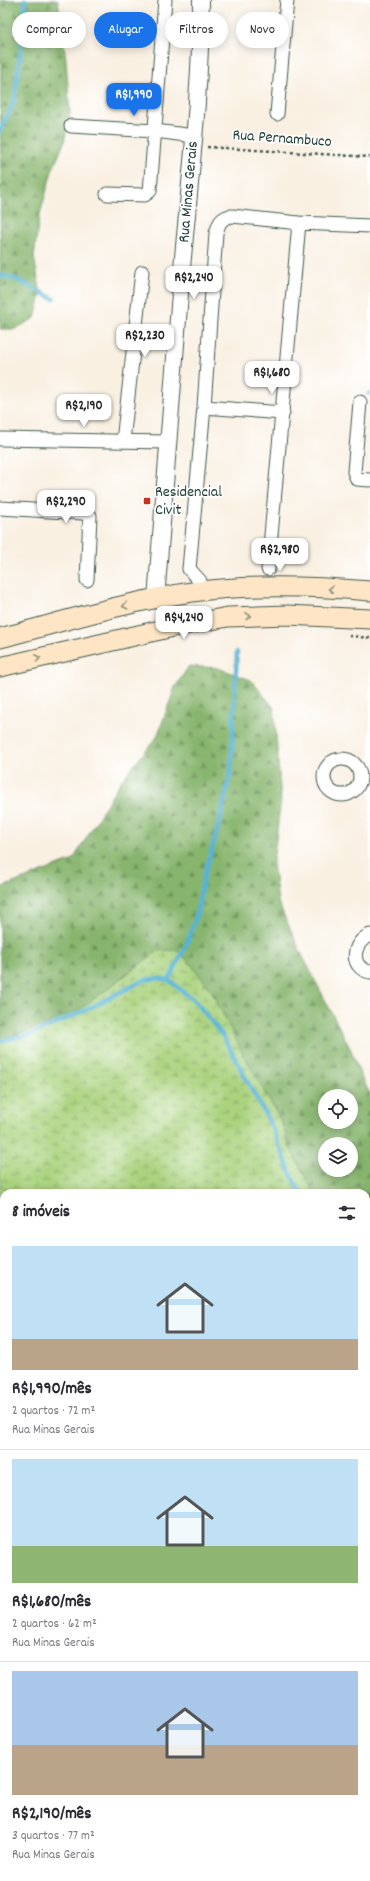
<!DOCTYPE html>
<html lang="pt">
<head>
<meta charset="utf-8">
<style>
	:root { --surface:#fff; --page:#f2f2f3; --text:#2b2b33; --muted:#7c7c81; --line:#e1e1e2; --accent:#1a73e8 }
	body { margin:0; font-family:Dekko,sans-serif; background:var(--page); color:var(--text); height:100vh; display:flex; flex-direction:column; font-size:15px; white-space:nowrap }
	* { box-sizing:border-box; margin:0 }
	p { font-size:13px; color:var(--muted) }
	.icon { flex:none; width:22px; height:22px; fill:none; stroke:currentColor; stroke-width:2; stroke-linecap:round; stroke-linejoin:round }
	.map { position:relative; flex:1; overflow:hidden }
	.side { position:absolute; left:0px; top:1189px; width:370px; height:692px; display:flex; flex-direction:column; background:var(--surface); border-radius:12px 12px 0 0; box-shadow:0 2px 10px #0003 }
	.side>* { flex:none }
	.top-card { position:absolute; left:12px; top:12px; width:346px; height:36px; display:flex; gap:8px }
	.controls { position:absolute; left:318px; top:1089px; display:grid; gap:8px }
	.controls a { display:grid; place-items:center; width:40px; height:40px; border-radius:50%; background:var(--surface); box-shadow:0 2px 10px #0003; font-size:20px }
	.price { position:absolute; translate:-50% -34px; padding:0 9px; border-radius:8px; background:#fff; color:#222; font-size:13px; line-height:26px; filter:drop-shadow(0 1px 2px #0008) }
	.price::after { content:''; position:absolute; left:50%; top:24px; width:12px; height:9px; margin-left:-6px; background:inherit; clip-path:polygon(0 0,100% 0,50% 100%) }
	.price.on { background:var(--accent); color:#fff }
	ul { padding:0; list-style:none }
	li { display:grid; align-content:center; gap:8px; height:212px; padding:0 12px }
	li+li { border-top:1px solid var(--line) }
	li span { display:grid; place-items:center; height:124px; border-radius:0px; color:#555 }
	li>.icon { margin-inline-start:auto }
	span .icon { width:72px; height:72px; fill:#fffc; stroke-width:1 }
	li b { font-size:17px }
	h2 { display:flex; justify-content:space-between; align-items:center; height:48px; padding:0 12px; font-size:17px }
	.pill { padding:0 14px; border-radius:18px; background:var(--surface); box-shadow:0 2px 10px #0003; font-size:14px; line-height:36px }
	.pill.on { background:var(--accent); color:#fff }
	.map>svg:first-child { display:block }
	.grass { fill:url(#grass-dots); stroke:#648859 }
	.forest { fill:url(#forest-firs); stroke:#537950; fill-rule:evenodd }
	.wetland { fill:url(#wetland-marsh); stroke:#648859 }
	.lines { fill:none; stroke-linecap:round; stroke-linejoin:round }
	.stream { stroke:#57b3d5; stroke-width:4.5 }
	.minor-casing { stroke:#40584e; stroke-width:15 }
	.tertiary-casing { stroke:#40584e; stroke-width:18 }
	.secondary-casing { stroke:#40584e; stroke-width:21 }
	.path { stroke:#40584e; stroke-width:2.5; stroke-dasharray:3 3; stroke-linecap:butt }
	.minor { stroke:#fff; stroke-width:13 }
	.tertiary { stroke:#fff; stroke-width:16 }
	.secondary { stroke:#fde5c5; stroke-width:19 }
	.oneway { stroke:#8e917c }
	.poi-dot { fill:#c8321e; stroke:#fff; stroke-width:1.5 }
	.labels { text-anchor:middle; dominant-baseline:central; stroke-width:3.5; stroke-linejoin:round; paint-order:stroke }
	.street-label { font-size:16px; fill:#1f3d34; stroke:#fff }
	.poi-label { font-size:16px; fill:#1f3d34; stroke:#fff; text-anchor:start }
</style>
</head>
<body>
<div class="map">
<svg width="370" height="1881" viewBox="0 0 370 1881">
	<defs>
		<pattern id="grass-dots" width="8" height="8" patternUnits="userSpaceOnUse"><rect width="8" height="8" fill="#aad37e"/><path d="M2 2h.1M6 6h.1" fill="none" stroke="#8aac68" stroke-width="1.8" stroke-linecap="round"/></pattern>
		<pattern id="forest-firs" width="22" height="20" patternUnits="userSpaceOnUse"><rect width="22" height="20" fill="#87b56d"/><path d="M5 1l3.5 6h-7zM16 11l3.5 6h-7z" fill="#6e945a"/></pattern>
		<pattern id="wetland-marsh" width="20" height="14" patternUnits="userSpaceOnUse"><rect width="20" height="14" fill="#aad37e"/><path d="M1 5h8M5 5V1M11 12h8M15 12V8" fill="none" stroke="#8aac68"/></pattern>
	</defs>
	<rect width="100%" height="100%" fill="#fff"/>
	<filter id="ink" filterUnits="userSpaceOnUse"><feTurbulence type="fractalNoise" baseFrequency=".025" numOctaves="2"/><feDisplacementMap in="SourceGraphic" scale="8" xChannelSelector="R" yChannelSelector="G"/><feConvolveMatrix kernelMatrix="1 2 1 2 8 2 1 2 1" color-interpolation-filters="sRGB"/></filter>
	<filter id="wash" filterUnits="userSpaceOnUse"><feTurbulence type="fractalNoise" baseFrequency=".012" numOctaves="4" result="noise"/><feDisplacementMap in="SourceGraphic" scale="16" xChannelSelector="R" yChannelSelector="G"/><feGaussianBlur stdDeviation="0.9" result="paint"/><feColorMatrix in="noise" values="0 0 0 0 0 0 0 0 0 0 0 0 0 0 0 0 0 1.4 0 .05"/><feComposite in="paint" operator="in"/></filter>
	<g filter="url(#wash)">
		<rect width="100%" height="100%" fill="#f9f0e2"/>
		<path class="grass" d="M0 1185 14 1193H4V1433L0 1431Z"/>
		<path class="forest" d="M1 0H58L66 59 70 113 64 143 52 171 39 218 34 257 41 295 35 318 15 329H0Z
			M189 666 218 668 251 680 274 708 281 800 273 862 278 902 300 951 351 1050 362 1079 370 1093V1234L366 1233V1193H314L289 1146 282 1123 242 1052 212 992 193 967 178 950 138 965 82 1008 42 1026 0 1040V888L73 860 120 782 157 737 175 687ZM325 1096H351V1122H325ZM325 1144H351V1170H325Z"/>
		<path class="wetland" d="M178 950 193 967 212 992 242 1052 282 1123 289 1146 314 1193H14L0 1185V1040L42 1026 82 1008 158 951Z
			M366 1233 370 1234V1330L366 1331Z"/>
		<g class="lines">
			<path class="stream" d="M0 131 14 101 24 25 25 0
				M0 275 18 280 54 299
				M368 394 370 393
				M169 980 186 945 196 917 203 879 219 824 231 770 237 652
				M0 1041 30 1035 88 1009 144 980 158 978 169 980 196 1002 223 1036 270 1123 293 1179 301 1193
				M366 1252H370"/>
		</g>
	</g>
	<g filter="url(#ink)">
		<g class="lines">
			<g class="minor-casing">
				<path id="minor" d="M277 114 287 0
					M71 126 155 131 194 136
					M107 194 145 195 150 191 165 0
					M360 402 354 472 357 479 370 480
					M204 407 283 413
					M0 439 167 442
					M123 441 142 272
					M0 508 83 513 90 516 87 580
					M268 569 299 223
					M201 591 200 581 189 569 204 407 216 233C219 223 221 217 232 216L299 223 370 226
					M324 777a18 18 0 1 1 36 0a18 18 0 1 1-36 0Z
					M370 935C352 942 349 968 370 972
					M366 1613H370
					M0 1708H4
					M366 1802 370 1801
					M146 1881V1877"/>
			</g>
			<g class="tertiary-casing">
				<path id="tertiary" d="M156 599C164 488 173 378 182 268 190 179 201 89 201 0"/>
			</g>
			<g class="secondary-casing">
				<path id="secondary" d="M0 638C62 622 129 601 192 592 250 584 311 586 370 591
					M0 667 173 627 228 617 288 615 370 619"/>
			</g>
			<path class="path" d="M207 147 370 157
				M349 636 370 638"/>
			<use href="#minor" class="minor"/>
			<use href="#tertiary" class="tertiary"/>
			<use href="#secondary" class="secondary"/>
		</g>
		<defs><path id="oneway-chevron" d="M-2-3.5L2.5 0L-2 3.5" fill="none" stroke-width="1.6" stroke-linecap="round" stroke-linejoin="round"/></defs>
		<g class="oneway">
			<use href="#oneway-chevron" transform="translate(331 589) rotate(-177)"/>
			<use href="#oneway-chevron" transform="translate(125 606) rotate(167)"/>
			<use href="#oneway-chevron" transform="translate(248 616) rotate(-3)"/>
			<use href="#oneway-chevron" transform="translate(38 658) rotate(-13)"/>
		</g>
	</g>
	<rect class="poi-dot" x="143" y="497" width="8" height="8" rx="2"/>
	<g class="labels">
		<g class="street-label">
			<text transform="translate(282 139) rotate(4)">Rua Pernambuco</text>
			<text transform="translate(189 192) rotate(-85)">Rua Minas Gerais</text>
		</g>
		<g class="poi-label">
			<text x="155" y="492">Residencial<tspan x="155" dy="18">Civit</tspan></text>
		</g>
	</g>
</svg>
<div class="controls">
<a><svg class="icon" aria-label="locate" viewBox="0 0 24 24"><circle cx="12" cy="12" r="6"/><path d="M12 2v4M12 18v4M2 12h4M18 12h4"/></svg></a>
<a><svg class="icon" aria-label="layers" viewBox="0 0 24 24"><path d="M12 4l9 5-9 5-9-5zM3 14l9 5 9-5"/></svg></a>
</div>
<b class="price on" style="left:134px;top:117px">R$1,990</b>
<b class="price" style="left:194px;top:300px">R$2,240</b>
<b class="price" style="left:145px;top:358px">R$2,230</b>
<b class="price" style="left:272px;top:395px">R$1,680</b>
<b class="price" style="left:84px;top:428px">R$2,190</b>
<b class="price" style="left:66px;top:524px">R$2,290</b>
<b class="price" style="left:280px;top:572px">R$2,980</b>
<b class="price" style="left:184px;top:640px">R$4,240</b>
<div class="top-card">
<a class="pill">Comprar</a>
<a class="pill on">Alugar</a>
<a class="pill">Filtros</a>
<a class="pill">Novo</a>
</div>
<section class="side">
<h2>8 imóveis<svg class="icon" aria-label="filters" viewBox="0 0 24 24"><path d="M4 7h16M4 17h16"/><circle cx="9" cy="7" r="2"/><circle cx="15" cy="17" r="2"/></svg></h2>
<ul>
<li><span style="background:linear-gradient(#bfe0f5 75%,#b9a48a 0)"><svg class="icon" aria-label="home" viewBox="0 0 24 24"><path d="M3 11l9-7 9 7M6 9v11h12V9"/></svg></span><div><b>R$1,990/mês</b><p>2 quartos · 72 m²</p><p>Rua Minas Gerais</p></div></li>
<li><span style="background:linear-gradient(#bfe0f5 70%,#8fb573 0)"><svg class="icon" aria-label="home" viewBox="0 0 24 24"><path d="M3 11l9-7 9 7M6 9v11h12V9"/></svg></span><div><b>R$1,680/mês</b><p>2 quartos · 62 m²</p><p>Rua Minas Gerais</p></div></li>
<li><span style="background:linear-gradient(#a9c7e8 60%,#b9a48a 0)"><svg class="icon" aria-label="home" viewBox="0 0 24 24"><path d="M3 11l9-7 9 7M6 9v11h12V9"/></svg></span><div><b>R$2,190/mês</b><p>3 quartos · 77 m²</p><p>Rua Minas Gerais</p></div></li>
</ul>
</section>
</div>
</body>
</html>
